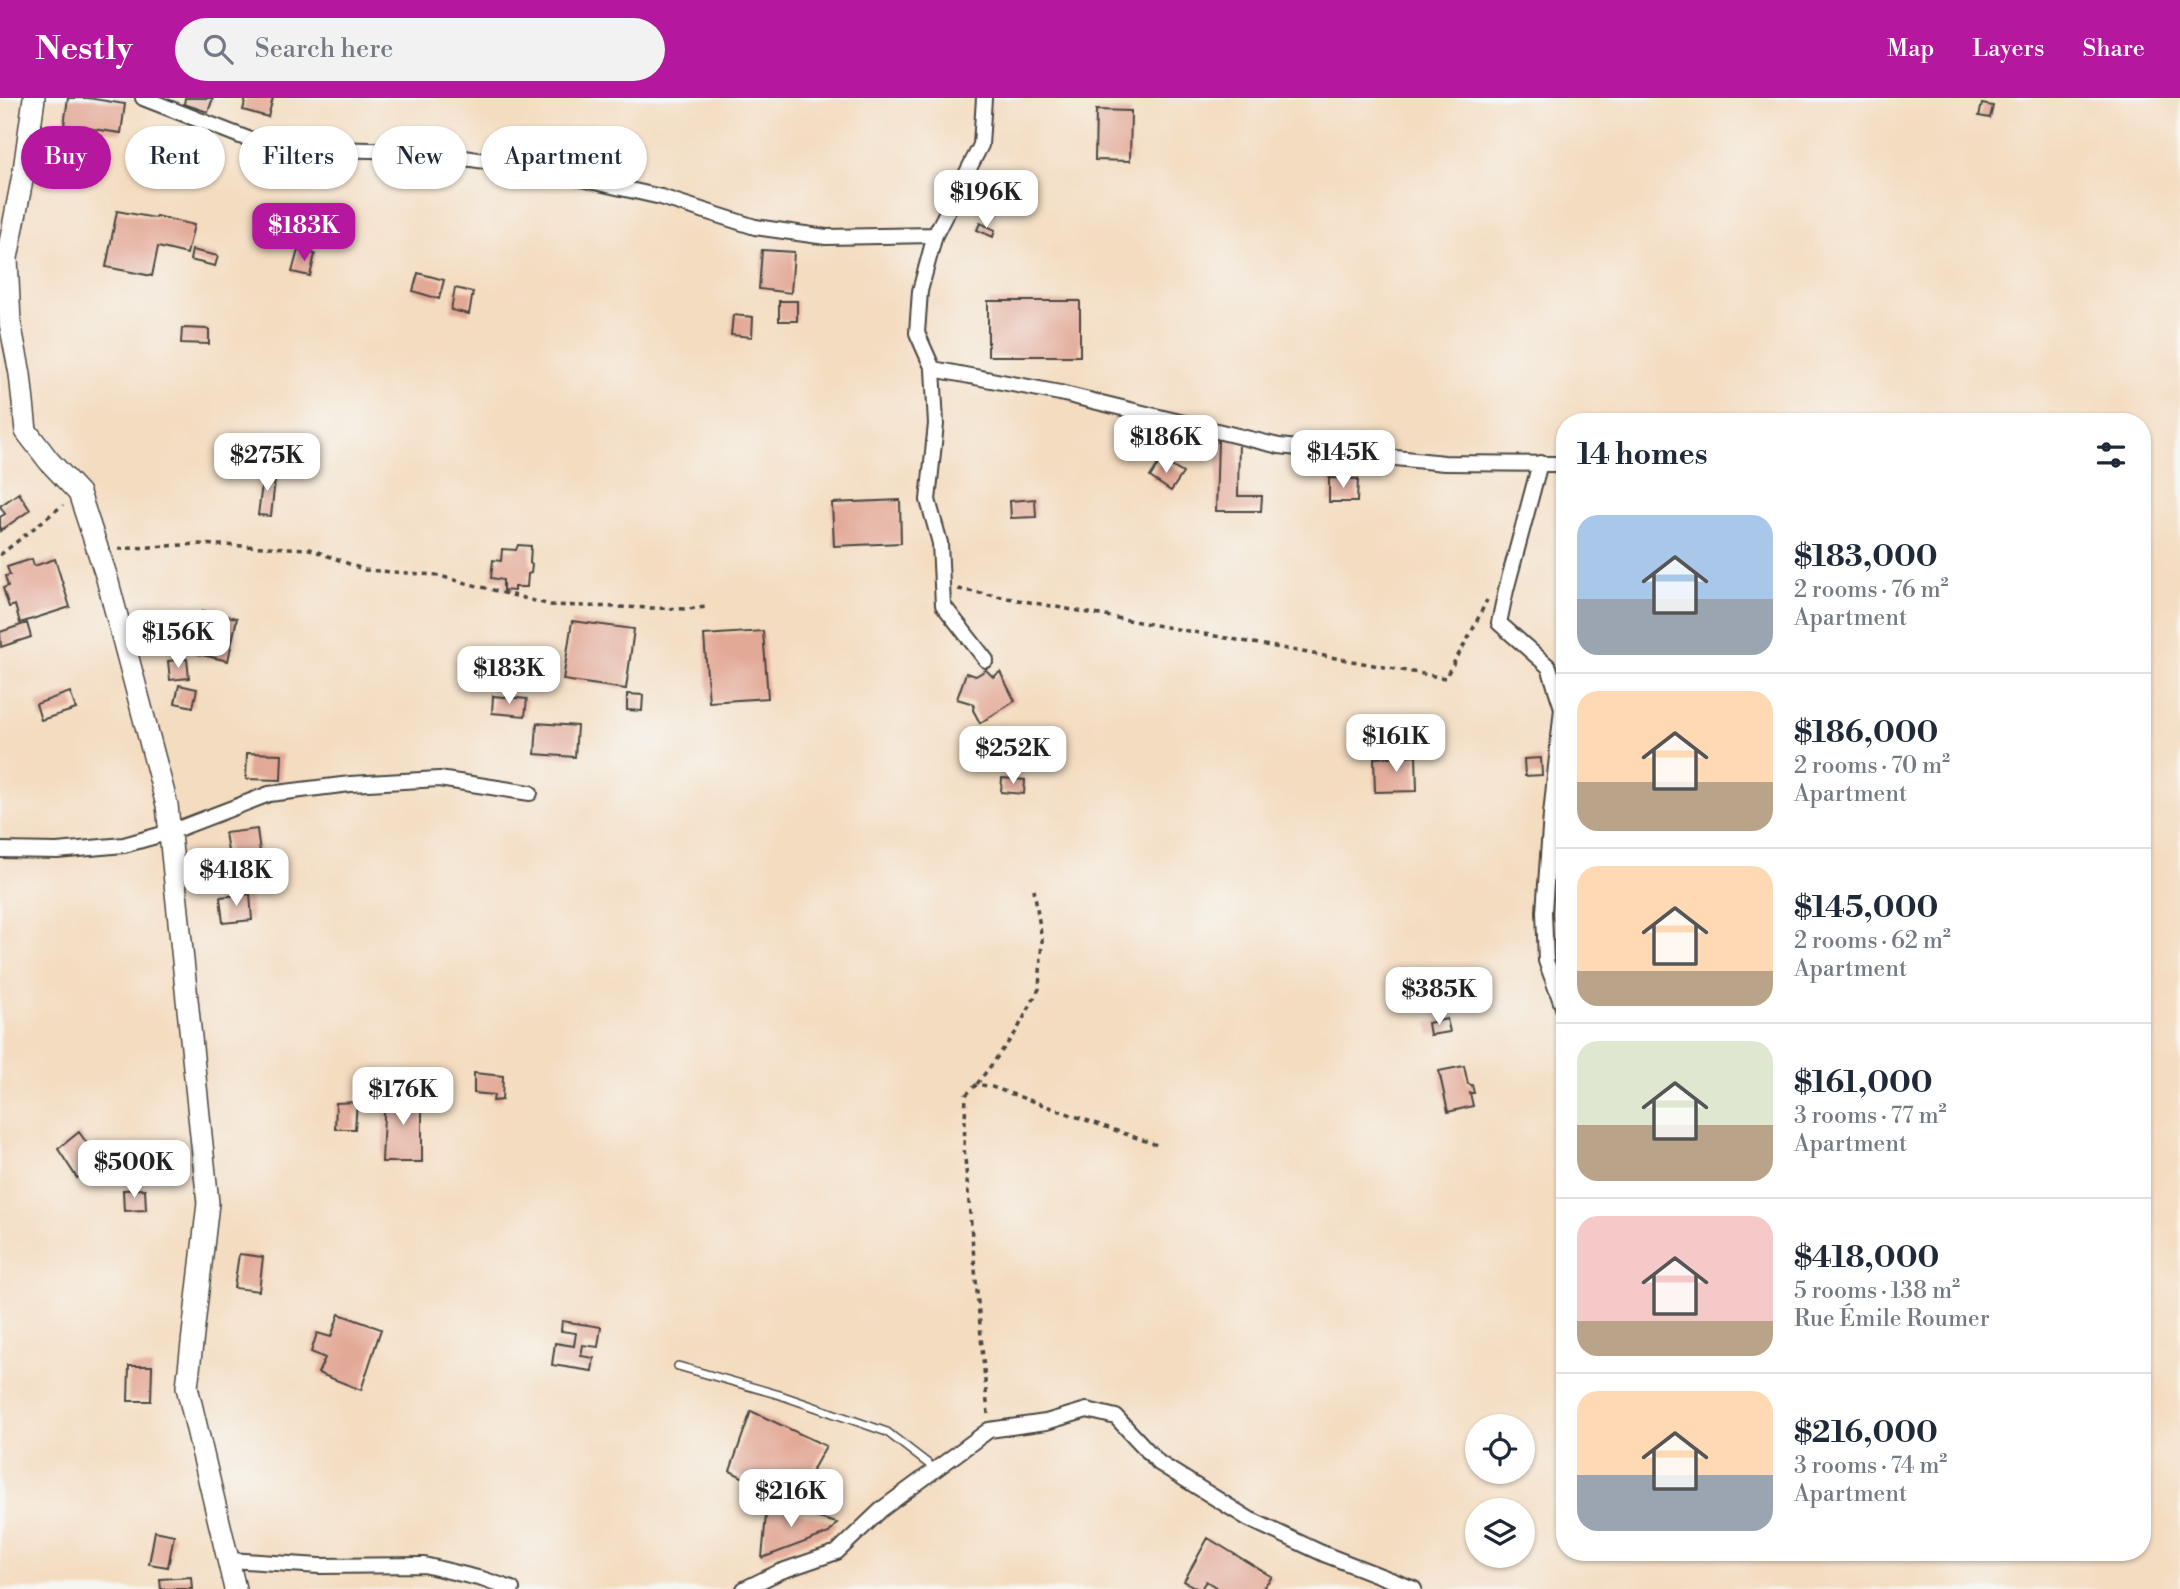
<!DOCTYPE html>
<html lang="en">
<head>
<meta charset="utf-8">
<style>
	:root { --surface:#fff; --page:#f2f2f3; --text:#1f2937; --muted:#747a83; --line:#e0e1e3; --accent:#b5179e }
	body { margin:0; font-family:"Libre Bodoni",serif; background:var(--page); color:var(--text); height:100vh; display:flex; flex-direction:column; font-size:26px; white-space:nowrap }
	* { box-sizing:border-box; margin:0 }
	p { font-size:23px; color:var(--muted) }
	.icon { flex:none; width:38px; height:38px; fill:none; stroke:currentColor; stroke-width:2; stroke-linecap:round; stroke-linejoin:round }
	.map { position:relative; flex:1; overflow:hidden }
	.details { position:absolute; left:1556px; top:315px; width:595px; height:1148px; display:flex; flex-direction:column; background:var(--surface); border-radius:28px; box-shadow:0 2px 5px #0004 }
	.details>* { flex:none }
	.banner { position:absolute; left:21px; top:28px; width:665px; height:63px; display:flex; gap:14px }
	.fabs { position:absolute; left:1465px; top:1316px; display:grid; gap:14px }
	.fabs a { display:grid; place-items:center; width:70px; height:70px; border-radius:50%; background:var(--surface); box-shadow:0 2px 5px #0004; font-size:35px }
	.price { position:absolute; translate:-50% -60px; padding:0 16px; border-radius:14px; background:#fff; color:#222; font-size:23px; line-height:46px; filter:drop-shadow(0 2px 4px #0008) }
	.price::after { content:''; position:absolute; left:50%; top:42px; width:21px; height:16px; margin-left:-10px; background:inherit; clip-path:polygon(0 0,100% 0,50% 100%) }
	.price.selected { background:var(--accent); color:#fff }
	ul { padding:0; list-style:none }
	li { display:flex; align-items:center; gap:21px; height:175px; padding:0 21px }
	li+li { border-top:2px solid var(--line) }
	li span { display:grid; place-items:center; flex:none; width:196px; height:140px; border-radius:21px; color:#555 }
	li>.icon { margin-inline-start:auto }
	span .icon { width:84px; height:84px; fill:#fffc; stroke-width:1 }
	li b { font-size:30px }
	h2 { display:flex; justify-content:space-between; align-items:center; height:84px; padding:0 21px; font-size:30px }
	.chip { padding:0 24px; border-radius:32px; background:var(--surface); box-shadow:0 2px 5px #0004; font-size:24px; line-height:63px }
	.chip.selected { background:var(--accent); color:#fff }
	header { display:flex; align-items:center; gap:42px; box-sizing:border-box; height:98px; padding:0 35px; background:var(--accent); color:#fff }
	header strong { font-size:33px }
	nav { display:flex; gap:38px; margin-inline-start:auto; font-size:24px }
	.search { width:490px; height:63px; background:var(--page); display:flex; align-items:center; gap:18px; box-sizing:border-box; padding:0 24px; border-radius:38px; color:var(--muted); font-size:26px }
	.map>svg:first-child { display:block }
	.building { fill:#e3a997 }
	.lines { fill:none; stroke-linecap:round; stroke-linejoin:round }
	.lane-casing { stroke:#494641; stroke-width:10 }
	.street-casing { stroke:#494641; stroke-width:18 }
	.secondary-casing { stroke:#494641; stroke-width:24 }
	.path { stroke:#494641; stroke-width:3.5; stroke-dasharray:5 5; stroke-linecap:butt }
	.lane { stroke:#fff; stroke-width:7 }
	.street { stroke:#fff; stroke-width:14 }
	.secondary { stroke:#fff; stroke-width:21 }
</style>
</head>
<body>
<header>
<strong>Nestly</strong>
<div class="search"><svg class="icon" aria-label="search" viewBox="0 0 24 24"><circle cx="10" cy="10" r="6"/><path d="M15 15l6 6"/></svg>Search here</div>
<nav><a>Map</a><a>Layers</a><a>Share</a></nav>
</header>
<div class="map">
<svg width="2180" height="1491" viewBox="0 0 2180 1491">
	<rect width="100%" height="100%" fill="#f6f6f2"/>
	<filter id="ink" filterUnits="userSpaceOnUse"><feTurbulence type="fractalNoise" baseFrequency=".0143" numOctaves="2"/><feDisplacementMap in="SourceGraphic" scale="14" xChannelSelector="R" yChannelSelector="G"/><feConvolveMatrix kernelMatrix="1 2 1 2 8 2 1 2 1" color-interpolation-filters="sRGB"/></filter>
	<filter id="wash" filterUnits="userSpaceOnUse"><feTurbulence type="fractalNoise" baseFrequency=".00686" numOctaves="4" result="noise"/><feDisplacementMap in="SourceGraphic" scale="28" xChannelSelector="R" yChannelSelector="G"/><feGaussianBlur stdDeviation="1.57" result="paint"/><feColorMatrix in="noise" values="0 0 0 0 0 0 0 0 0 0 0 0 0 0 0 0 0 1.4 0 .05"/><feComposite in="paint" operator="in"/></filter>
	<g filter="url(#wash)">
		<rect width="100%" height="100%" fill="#f4dcc0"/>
		<g id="blocks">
			<path class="building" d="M68 0H88L125 6 121 35 64 27Z
				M185 0H213L208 14 184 6Z
				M246 0H273L268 19 243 12Z
				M1982 6 1993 8 1990 20 1979 18Z
				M1096 12 1131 13 1130 63 1095 62Z
				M117 113 155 120 156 118 194 127 187 156 158 149 152 178 106 169Z
				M980 125 995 132 993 139 977 132Z
				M192 152 218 158 215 168 190 162Z
				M298 152 315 156 310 178 292 174Z
				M762 152 794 154 791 195 759 191Z
				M418 175 444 182 439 201 413 193Z
				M455 190 473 194 469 216 451 212Z
				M779 203H797V223H779Z
				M988 203H1080V258H988Z
				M733 217 753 219 752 239 731 237Z
				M182 230 209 231V246L181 245Z
				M1147 334 1196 346 1193 359 1144 347Z
				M1218 341 1239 342 1238 398H1262L1261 413H1216Z
				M1161 362 1183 375 1171 393 1150 379Z
				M264 371 276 373 271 418 258 417Z
				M1329 380 1358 381 1357 404H1329Z
				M19 395 30 412 0 433V419L5 416 0 408Z
				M1035 401 1036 419 1011 420 1010 403Z
				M900 402 901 445 834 448 832 405Z
				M518 447 531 448 530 465 532 467 531 475 528 476 527 489H514V493L503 492V482L491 480 493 462 501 463 502 451 516 452Z
				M32 461 34 468 55 461 70 509 20 525 15 507 9 509 3 490 8 488 5 478 10 477 7 469Z
				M203 513 237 520 228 563 194 555Z
				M177 521 181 547 139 554 135 527Z
				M572 523 634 531 626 591 563 582Z
				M27 525 31 539 1 549 0 534Z
				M763 533 768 600 709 604 704 537Z
				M187 561 189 580 170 582 168 563Z
				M986 572 993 579 1000 574 1015 603 980 625 973 612 974 606 957 601 966 575 976 578Z
				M179 587 197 591 193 609 175 605Z
				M70 594 76 611 41 622 36 606Z
				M627 596 643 597 642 613 627 612Z
				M493 598 527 601 525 618 492 615Z
				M537 625 577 628 575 659 535 656Z
				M247 655 282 656 281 682 246 681Z
				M1416 657 1417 693 1375 694 1374 660Z
				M1541 660 1542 677 1525 678 1524 661Z
				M1002 680 1025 682 1024 696 1001 694Z
				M257 731 260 754 229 759 225 735Z
				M250 796 252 822 223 825 220 799Z
				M1447 921 1450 934 1430 937 1428 925Z
				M1464 968 1468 986 1472 987 1474 995H1470L1473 1008 1448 1014 1439 973Z
				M474 975 503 978 502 1002 493 1003 494 997 474 995Z
				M385 994H422V1064H382Z
				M357 1004 355 1031H335L336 1005Z
				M79 1034 100 1064 77 1080 58 1051Z
				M145 1091 146 1112 124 1113 123 1092Z
				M239 1156 263 1159 259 1193 234 1190Z
				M339 1216 381 1231 361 1292 318 1275 325 1260 311 1254 317 1235 331 1239Z
				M562 1223 601 1229 598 1249 583 1247 581 1258 594 1260 592 1273 552 1267 555 1245 574 1248 576 1235 561 1233Z
				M129 1268H152L151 1303H128Z
				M751 1313 826 1348 794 1405 730 1373Z
				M767 1406 837 1425 829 1435 762 1460Z
				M155 1433 174 1437 168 1469 149 1466Z
				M1208 1440 1272 1479 1262 1491H1219L1206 1483 1201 1491H1198L1184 1483Z
				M191 1479 192 1491H161L160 1481Z"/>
		</g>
	</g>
	<g filter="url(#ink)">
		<use href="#blocks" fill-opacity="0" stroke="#494641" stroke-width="2"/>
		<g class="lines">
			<g class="lane-casing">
				<path id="lane" d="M678 1268 780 1297 887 1334 935 1371"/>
			</g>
			<g class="street-casing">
				<path id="street" d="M143 0 248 41 323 51 417 53 532 70 661 99 755 129 826 139 935 137
					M984 0 981 47 935 137 920 193 917 235 933 271 936 326 928 402 940 445 943 507 986 562
					M933 271 1060 295 1279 348 1444 365 1564 366
					M1540 365 1506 492 1499 525 1549 569 1562 610 1551 717 1544 814 1546 863 1564 912
					M0 752 57 753 124 747 170 734 269 696 350 686 439 681 530 695
					M230 1462 319 1468 424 1467 482 1481 512 1491
					M744 1491 779 1474 837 1454 882 1411 989 1332 1046 1324 1087 1312 1116 1319 1159 1365 1249 1421 1324 1456 1414 1491"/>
			</g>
			<g class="secondary-casing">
				<path id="secondary" d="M34 0 24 72 7 160 10 225 20 276 26 333 49 363 79 395 106 477 167 707 208 1105 187 1289 235 1491"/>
			</g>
			<path class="path" d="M118 451 198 446 310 451 365 472 436 477 550 507 688 511 706 509
				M0 457 63 407
				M958 491 1445 580 1471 535 1487 502
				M977 986 1016 934 1039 891 1042 842 1034 791
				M988 1316 964 1049 966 997 977 986 992 989 1157 1047"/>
			<use href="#lane" class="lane"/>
			<use href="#street" class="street"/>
			<use href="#secondary" class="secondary"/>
		</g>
	</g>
</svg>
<div class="fabs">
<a><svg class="icon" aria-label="locate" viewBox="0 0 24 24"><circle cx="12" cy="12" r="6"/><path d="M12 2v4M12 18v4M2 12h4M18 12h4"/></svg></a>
<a><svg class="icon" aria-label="layers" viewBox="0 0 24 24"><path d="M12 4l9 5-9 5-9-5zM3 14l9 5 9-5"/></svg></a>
</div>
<b class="price" style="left:986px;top:132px">$196K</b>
<b class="price selected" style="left:304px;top:165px">$183K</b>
<b class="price" style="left:1166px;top:377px">$186K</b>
<b class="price" style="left:1343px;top:392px">$145K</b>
<b class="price" style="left:267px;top:395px">$275K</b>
<b class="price" style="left:178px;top:572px">$156K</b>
<b class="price" style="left:509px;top:608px">$183K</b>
<b class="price" style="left:1396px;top:676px">$161K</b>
<b class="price" style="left:1013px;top:688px">$252K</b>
<b class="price" style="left:236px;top:810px">$418K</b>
<b class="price" style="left:1439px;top:929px">$385K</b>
<b class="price" style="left:403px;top:1029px">$176K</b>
<b class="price" style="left:134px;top:1102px">$500K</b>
<b class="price" style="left:791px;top:1431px">$216K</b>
<div class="banner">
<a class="chip selected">Buy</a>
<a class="chip">Rent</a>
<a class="chip">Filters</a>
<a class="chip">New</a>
<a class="chip">Apartment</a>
</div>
<section class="details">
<h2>14 homes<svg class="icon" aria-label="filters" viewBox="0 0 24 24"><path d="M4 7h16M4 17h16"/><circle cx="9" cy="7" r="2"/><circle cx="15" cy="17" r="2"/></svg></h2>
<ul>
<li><span style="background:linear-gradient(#a9c7e8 60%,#9aa5b1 0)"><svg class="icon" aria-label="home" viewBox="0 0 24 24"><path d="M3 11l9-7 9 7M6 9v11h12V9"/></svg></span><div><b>$183,000</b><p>2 rooms · 76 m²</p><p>Apartment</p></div></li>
<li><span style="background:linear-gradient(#ffd9b3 65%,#b9a48a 0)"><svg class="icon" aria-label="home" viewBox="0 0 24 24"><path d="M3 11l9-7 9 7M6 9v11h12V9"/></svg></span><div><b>$186,000</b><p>2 rooms · 70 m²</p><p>Apartment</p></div></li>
<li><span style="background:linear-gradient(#ffd9b3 75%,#b9a48a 0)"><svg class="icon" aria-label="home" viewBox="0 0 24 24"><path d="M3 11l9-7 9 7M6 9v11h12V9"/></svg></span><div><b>$145,000</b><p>2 rooms · 62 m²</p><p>Apartment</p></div></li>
<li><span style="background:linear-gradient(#dfe7d0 60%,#b9a48a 0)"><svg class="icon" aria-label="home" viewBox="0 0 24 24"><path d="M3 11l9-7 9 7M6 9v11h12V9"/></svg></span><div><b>$161,000</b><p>3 rooms · 77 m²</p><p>Apartment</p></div></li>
<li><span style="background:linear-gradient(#f6c9c9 75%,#b9a48a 0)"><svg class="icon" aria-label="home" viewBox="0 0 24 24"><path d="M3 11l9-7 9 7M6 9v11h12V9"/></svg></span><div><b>$418,000</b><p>5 rooms · 138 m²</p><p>Rue Émile Roumer</p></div></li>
<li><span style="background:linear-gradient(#ffd9b3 60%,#9aa5b1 0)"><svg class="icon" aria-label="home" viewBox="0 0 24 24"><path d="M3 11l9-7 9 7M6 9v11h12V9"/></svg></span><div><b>$216,000</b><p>3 rooms · 74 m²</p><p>Apartment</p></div></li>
</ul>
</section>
</div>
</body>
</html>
